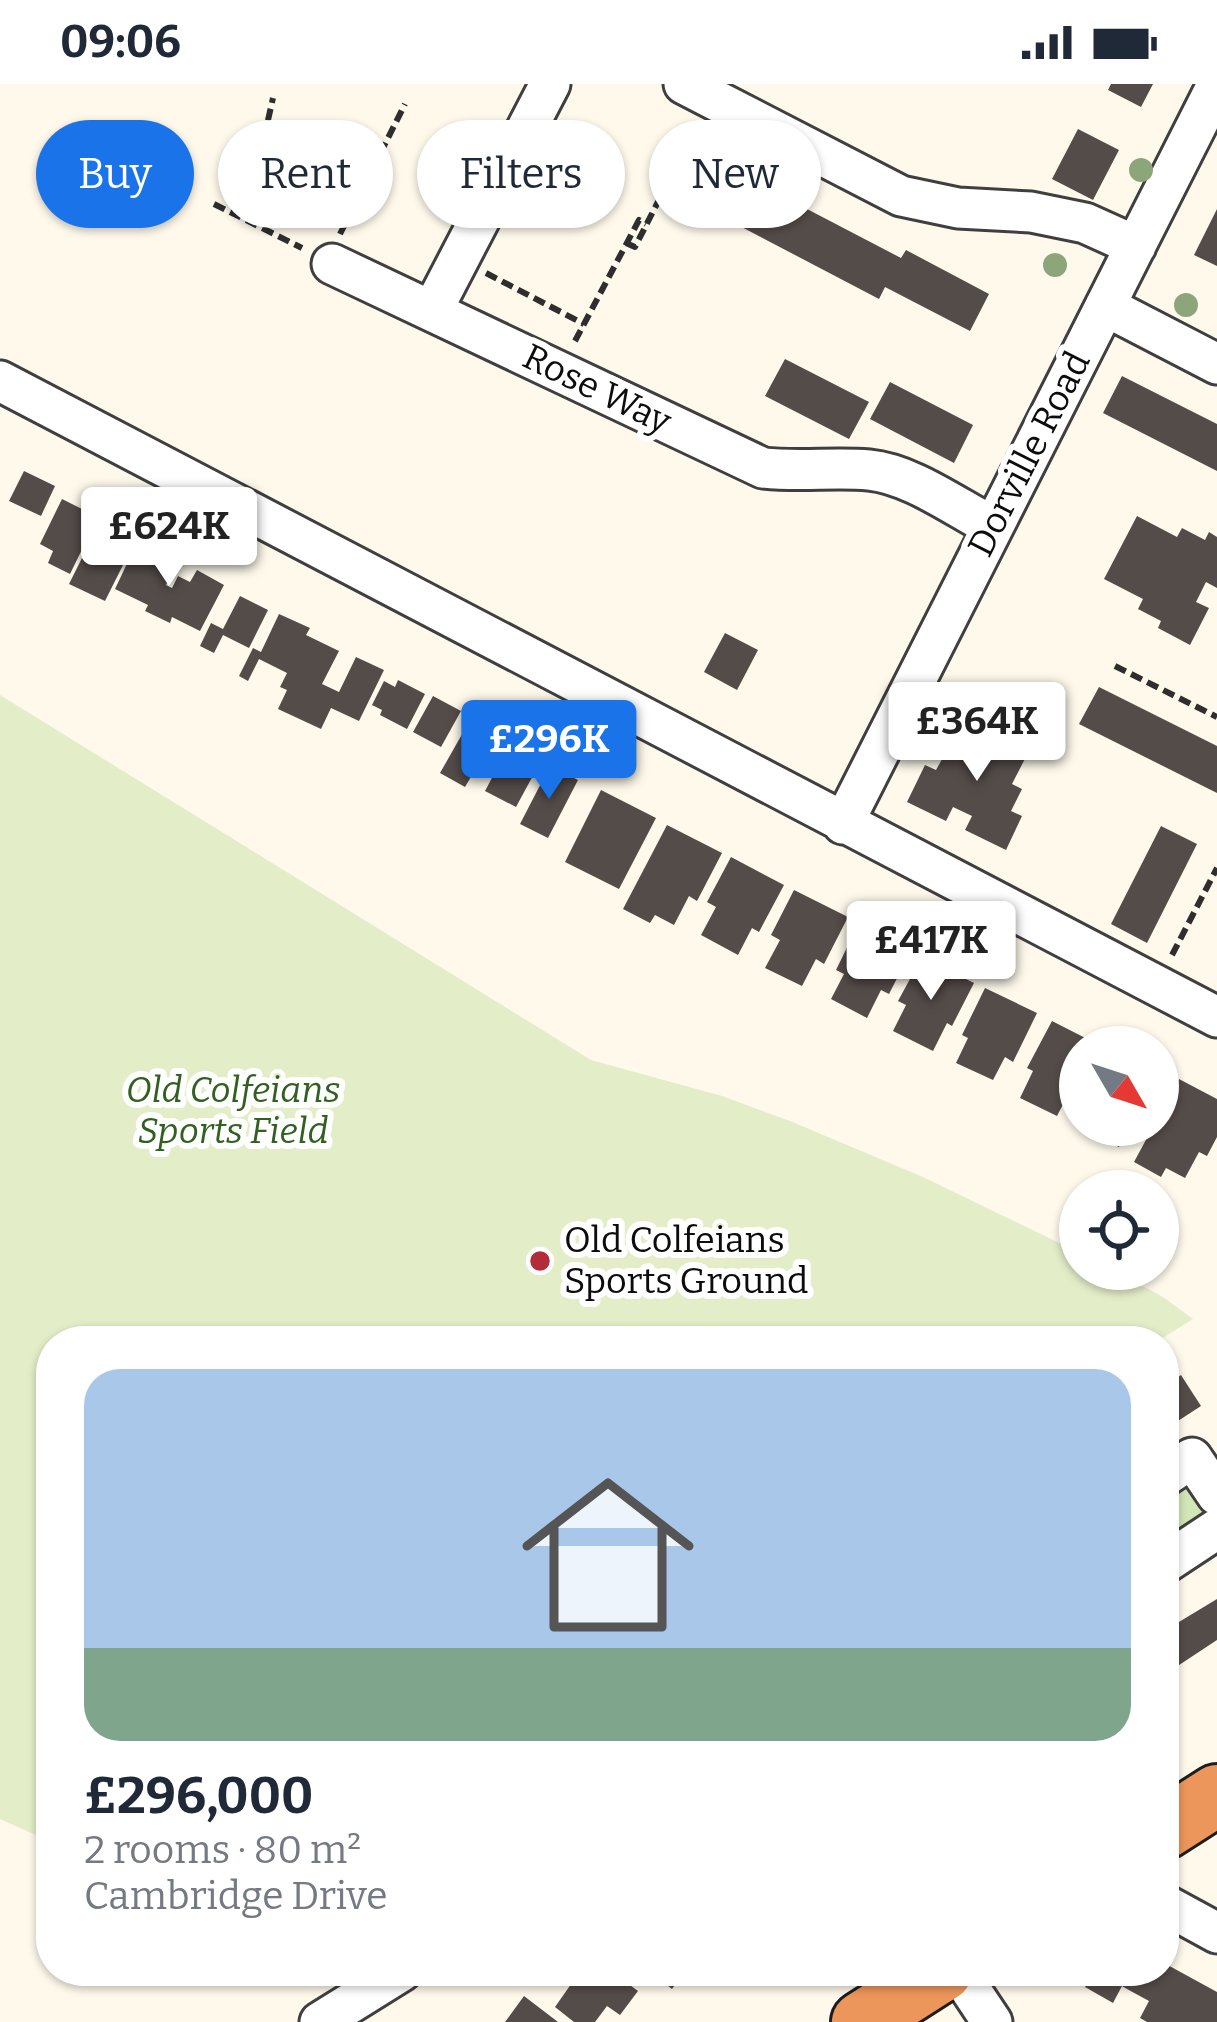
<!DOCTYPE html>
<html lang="en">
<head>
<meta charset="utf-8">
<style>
	:root { --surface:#fff; --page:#f2f2f3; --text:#1f2937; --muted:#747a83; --line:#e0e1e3; --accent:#1a73e8 }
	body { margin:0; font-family:Bitter,serif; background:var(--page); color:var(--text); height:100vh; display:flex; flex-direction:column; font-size:45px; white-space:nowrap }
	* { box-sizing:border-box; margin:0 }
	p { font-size:39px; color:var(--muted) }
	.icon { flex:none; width:66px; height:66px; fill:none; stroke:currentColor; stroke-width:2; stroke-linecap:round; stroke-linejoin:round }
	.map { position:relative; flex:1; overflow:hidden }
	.side { position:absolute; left:36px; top:1242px; width:1143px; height:660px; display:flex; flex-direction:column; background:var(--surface); border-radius:48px; box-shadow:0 3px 9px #0004 }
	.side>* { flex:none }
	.top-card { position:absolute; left:36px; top:36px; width:1146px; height:108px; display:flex; gap:24px }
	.needle { width:78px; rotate:129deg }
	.buttons { position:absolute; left:1059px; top:942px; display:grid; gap:24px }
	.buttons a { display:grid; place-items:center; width:120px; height:120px; border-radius:50%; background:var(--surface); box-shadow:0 3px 9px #0004; font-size:60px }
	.price { position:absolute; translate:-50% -102px; padding:0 27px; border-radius:12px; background:#fff; color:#222; font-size:39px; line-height:78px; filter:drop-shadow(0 3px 6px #0008) }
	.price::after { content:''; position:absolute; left:50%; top:72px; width:36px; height:27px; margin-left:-18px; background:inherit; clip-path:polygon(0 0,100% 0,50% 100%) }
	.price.active { background:var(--accent); color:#fff }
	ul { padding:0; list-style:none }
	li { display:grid; align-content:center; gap:24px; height:636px; padding:0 48px }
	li+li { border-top:3px solid var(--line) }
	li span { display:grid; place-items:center; height:372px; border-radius:36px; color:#555 }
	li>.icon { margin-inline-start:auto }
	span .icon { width:216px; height:216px; fill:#fffc; stroke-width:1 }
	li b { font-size:51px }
	.pill { padding:0 42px; border-radius:54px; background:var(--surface); box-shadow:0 3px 9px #0004; font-size:42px; line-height:108px }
	.pill.active { background:var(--accent); color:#fff }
	.status { display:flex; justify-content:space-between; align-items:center; height:84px; padding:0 60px; background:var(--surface); direction:ltr }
	.status svg { height:33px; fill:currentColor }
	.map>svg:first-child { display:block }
	.green { fill:#d2e6b7 }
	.pitch { fill:#e3eec9 }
	.building { fill:#544c49 }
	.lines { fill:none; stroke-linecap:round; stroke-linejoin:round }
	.minor-casing { stroke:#3f3f3f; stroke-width:45 }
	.highway-casing { stroke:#1d1d1d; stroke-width:66 }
	.path { stroke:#2e2e2e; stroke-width:6; stroke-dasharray:12 6; stroke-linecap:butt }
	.minor { stroke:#fff; stroke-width:39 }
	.highway { stroke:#ed965b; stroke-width:60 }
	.tree { fill:#8da57b }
	.poi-dot { fill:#b42b39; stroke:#fff; stroke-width:4.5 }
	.labels { text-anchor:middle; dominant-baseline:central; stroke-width:12; stroke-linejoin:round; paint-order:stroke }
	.street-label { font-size:36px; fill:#0c0c0c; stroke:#fff }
	.park-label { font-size:36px; font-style:italic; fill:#316020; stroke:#fff }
	.poi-label { font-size:36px; fill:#0c0c0c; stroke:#fff; text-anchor:start }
</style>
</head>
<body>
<div class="status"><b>09:06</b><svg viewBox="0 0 49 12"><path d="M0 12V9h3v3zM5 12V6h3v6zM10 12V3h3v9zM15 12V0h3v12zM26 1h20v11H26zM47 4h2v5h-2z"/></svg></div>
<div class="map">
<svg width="1217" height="1938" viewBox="0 0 1217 1938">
	<rect width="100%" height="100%" fill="#fef9eb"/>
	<path class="green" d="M1186 1400C1199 1406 1206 1417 1206 1431L1164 1468V1405Z"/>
	<path class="pitch" d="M0 611 591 976 722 1012 790 1037 923 1093 1080 1169V1185H1111L1163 1213 1193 1235 1158 1257H51V1758L0 1735Z"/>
	<path class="building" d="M1111 0H1153L1141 23 1108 6Z
		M1078 45 1119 66 1093 116 1052 95Z
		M690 64 901 174 906 166 989 210 970 247 885 203 879 215 669 105Z
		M1217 125V182L1194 171Z
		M785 275 869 318 849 355 765 312Z
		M1122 292 1217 340V387L1103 329Z
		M890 298 973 341 954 379 870 335Z
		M24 387 55 402 41 432 9 417Z
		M62 415 98 433 70 490 48 479 53 467 40 460Z
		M1137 432 1177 453 1182 444 1205 456 1209 448 1217 453V504L1206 498 1196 518 1209 524 1190 561 1158 544 1161 537 1138 525 1143 515 1104 495Z
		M112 440 131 449 129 453 135 457 105 517 69 500 95 448 105 453Z
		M153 463 178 475 166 501 172 504 178 492 190 498 197 486 224 501 200 547 172 533 170 539 145 527 148 521 115 505 133 467 147 474Z
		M240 512 268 526 249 564 223 551 214 569 200 562 211 539 223 545Z
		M279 530 310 544 306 551 339 567 322 600 339 608 356 573 384 586 359 637 331 624 321 645 278 625 287 606 280 603 287 589 259 575 248 597 239 592 253 564 261 568Z
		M725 549 758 566 737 606 704 588Z
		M398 596 425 610 407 645 380 631 382 626 372 621 384 597 395 603Z
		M1099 603 1217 662V709L1079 640Z
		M433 612 461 627 441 663 413 648Z
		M473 631 503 648 479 689 475 686 465 703 440 689Z
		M975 635 1031 663 1012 700 1022 705 1011 727 1022 732 1006 766 965 746 972 732 953 723 946 737 907 718 925 681 936 686 946 668 956 673Z
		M512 656 543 673 516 723 485 707Z
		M550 682 578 696 548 754 520 740Z
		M601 706 656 734 619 805 565 778Z
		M667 741 722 769 697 817 689 812 674 841 655 831 650 839 623 825Z
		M1161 742 1197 760 1147 859 1111 840Z
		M731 773 784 801 759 848 752 844 738 871 701 851 716 823 707 818Z
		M794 806 848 833 824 880 816 875 802 902 765 884 780 856 771 851Z
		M859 839 912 865 889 910 881 906 867 934 831 915 844 890 836 886Z
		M922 873 974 899 952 942 947 939 933 967 893 947 906 921 898 917Z
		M985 904 1037 929 1013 978 1005 973 993 996 956 979 968 954 962 951Z
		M1052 937 1103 963H1080V1002L1077 1008 1071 1005 1057 1032 1020 1014 1033 987 1027 984Z
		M1179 995 1217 1015V1053L1207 1072 1199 1068 1185 1094 1166 1084 1161 1093 1134 1078 1154 1041H1158V1033Z
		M1087 1041H1131L1119 1063 1085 1045Z
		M1181 1291 1201 1322 1164 1346V1302Z
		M1217 1515V1556L1164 1591V1547Z
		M1164 1879 1217 1908V1938H1147L1140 1934 1149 1917 1127 1905 1122 1902 1113 1919 1085 1903 1094 1887H1164Z
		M568 1887H611L638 1907 620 1931 607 1922 595 1938H574L555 1923 576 1893Z
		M649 1887H685L672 1905Z
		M524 1912 558 1938H505Z"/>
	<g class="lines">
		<g class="minor-casing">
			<path id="minor" d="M684 0 901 112 958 124 1031 128 1085 139 1136 162
				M332 180 763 384C799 388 834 383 869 386 911 390 955 423 992 442
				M1105 222 1217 280
				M433 225 550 0
				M0 297 1217 933
				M843 740 1217 1
				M1164 1393 1192 1374 1217 1411
				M1164 1480 1217 1445
				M1164 1820 1217 1849
				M958 1887 992 1938
				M320 1938 402 1887"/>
		</g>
		<g class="highway-casing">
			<path id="highway" d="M1164 1745 1217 1711
				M862 1938 942 1887"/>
		</g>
		<path class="path" d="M254 49 361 104
			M264 54 273 14
			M214 120 302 164
			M340 150 405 20
			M626 159 635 163 697 41
			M486 189 584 240
			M575 257 639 136 646 140
			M1115 582 1217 633
			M1172 871 1217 784"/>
		<use href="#minor" class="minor"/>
		<use href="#highway" class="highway"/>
	</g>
	<g class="tree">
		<circle cx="1141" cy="86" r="12"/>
		<circle cx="1055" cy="181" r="12"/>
		<circle cx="1186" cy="221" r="12"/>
	</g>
	<circle class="poi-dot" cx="540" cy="1177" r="12"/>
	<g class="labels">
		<g class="street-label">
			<text transform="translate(597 305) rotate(26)">Rose Way</text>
			<text transform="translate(1029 370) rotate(-63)">Dorville Road</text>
		</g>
		<g class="park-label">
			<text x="233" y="1006">Old Colfeians<tspan x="233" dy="41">Sports Field</tspan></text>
		</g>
		<g class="poi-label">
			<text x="564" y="1156">Old Colfeians<tspan x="564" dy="41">Sports Ground</tspan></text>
		</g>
	</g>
</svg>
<div class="buttons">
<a><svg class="needle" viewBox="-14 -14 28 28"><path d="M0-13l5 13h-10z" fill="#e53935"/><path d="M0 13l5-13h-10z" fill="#747a83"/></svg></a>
<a><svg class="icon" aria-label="locate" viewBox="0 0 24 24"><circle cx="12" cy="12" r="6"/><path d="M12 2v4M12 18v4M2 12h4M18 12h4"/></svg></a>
</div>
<b class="price" style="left:169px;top:505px">£624K</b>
<b class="price" style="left:977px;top:700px">£364K</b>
<b class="price active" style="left:549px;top:718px">£296K</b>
<b class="price" style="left:931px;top:919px">£417K</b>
<div class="top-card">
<a class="pill active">Buy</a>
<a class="pill">Rent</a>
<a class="pill">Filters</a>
<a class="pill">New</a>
</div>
<section class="side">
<ul>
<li><span style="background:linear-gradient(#a9c7e8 75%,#7fa58c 0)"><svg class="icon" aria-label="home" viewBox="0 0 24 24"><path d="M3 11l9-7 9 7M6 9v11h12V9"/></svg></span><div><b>£296,000</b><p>2 rooms · 80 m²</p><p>Cambridge Drive</p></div></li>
</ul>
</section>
</div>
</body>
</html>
